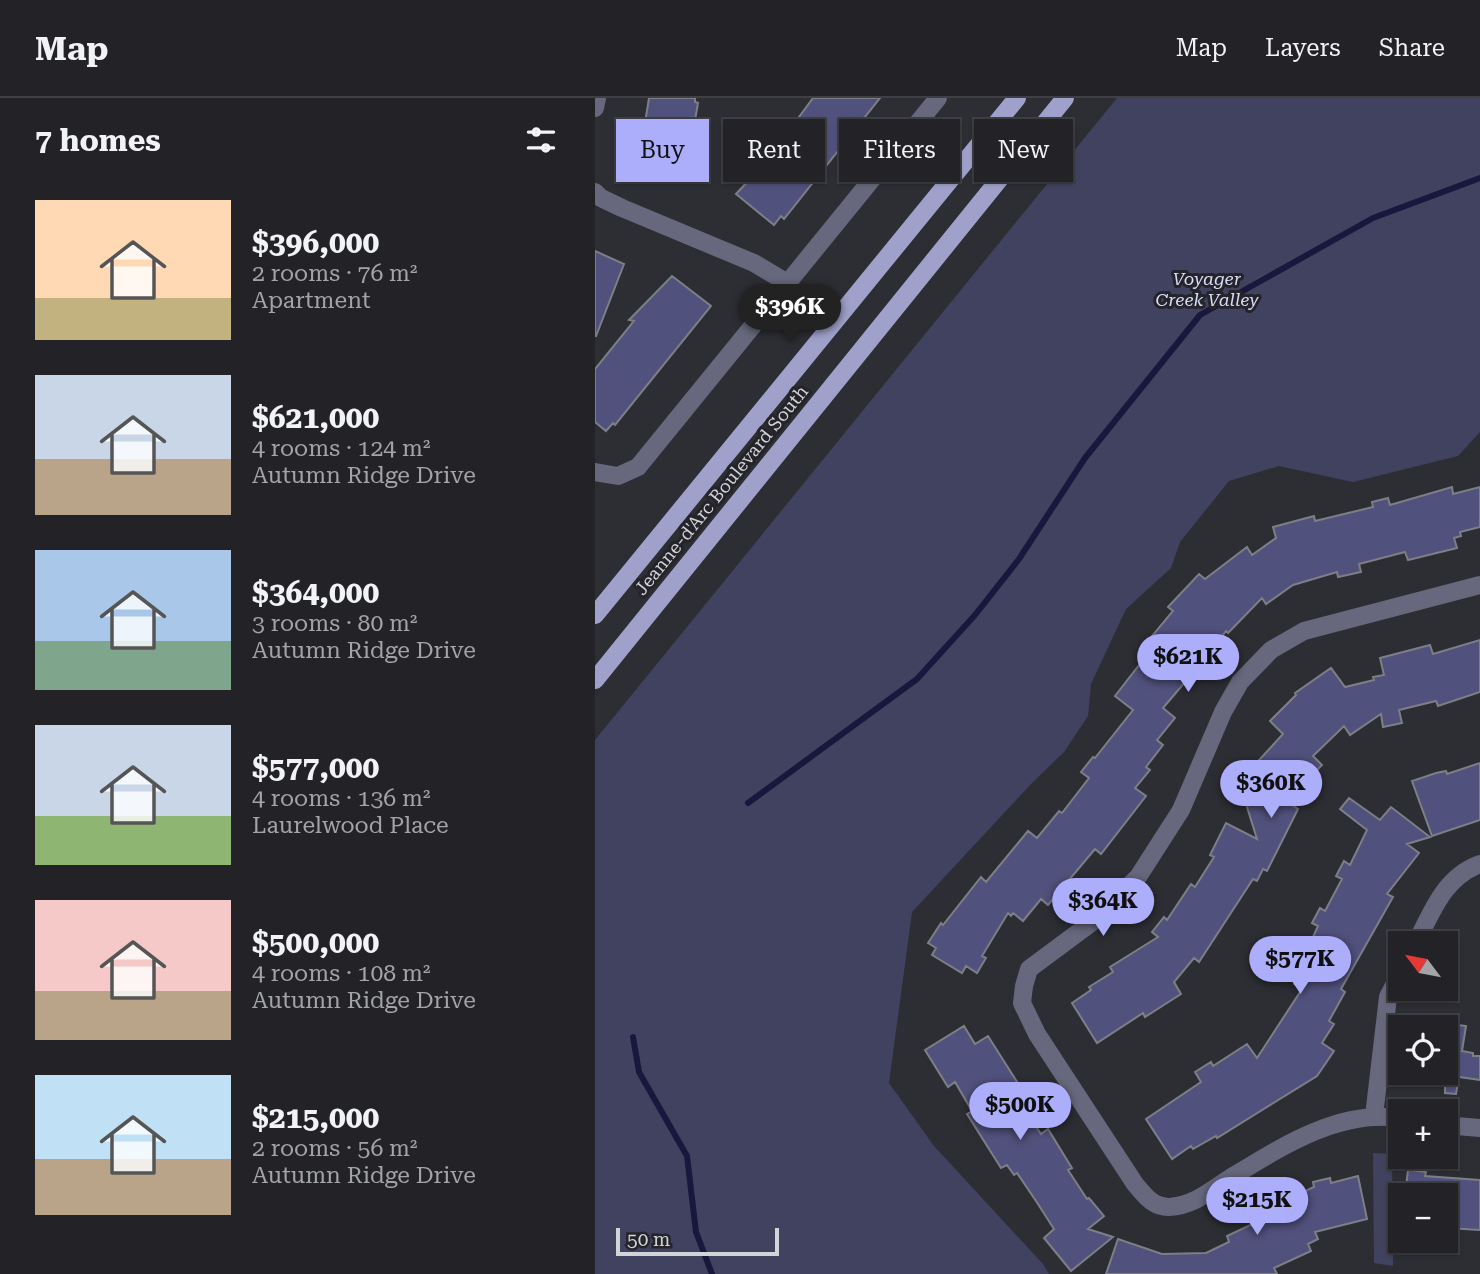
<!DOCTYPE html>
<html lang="en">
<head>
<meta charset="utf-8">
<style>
	:root { --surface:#222227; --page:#2a2a2f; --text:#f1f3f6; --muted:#a2a4a7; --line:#3f3f44; --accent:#adaefb }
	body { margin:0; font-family:"Roboto Serif",serif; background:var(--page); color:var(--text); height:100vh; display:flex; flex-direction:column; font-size:26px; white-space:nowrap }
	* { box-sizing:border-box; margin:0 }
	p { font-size:23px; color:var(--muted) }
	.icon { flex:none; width:38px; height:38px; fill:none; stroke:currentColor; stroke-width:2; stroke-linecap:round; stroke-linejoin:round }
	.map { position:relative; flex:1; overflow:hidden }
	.sheet { display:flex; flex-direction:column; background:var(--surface); width:595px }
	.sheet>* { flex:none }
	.guide { position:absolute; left:21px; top:21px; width:665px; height:63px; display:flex; gap:14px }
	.needle { width:46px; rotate:302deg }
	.fabs { position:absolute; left:793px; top:833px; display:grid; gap:14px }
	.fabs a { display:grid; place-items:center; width:70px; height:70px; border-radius:0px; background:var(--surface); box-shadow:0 2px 5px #0004,0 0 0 2px var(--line); font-size:35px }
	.scale { position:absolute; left:21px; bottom:18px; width:163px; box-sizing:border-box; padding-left:7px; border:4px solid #d3d4d8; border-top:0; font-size:19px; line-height:24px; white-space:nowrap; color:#d3d4d8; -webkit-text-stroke:5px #24242a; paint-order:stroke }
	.price { position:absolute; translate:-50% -60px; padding:0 16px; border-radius:24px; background:var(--accent); color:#111; font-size:23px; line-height:46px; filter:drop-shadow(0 2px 4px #0008) }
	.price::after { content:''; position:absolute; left:50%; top:42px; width:21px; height:16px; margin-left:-10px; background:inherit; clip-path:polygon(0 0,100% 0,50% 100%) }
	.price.selected { background:#222; color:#fff }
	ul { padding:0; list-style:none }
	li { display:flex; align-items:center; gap:21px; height:175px; padding:0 35px }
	li span { display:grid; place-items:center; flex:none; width:196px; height:140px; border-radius:0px; color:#555 }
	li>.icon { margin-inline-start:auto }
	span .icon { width:84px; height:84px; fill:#fffc; stroke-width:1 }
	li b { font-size:30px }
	h2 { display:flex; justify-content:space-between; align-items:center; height:84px; padding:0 35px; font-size:30px }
	.pill { padding:0 24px; border-radius:0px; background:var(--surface); box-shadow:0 2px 5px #0004,0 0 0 2px var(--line); font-size:24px; line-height:63px }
	.pill.selected { background:var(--accent); color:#111 }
	header { display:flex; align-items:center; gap:42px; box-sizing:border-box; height:98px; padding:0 35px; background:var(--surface); border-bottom:2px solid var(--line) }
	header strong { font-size:33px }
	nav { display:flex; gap:38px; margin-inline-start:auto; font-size:24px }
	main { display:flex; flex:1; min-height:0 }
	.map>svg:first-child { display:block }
	.green { fill:#41425f }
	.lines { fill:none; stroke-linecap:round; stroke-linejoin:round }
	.stream { stroke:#1a173e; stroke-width:6 }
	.building { fill:#51517d; stroke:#7d7e86; stroke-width:2 }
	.minor { stroke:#67687d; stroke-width:18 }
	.major { stroke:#a0a1cb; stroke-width:18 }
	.labels { text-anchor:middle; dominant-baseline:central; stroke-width:6; stroke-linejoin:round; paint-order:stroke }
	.park-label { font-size:18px; font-style:italic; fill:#dadcf9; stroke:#24242a }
	.street-label { font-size:18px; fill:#d3d4d8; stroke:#24242a }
</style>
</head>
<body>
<header>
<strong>Map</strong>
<nav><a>Map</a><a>Layers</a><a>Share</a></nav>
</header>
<main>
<section class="sheet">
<h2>7 homes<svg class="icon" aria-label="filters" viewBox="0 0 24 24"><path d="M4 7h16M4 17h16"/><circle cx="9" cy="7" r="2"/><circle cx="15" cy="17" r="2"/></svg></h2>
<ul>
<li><span style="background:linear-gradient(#ffd9b3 70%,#c2b280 0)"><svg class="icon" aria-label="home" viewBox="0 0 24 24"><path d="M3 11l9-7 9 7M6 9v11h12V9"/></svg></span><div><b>$396,000</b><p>2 rooms · 76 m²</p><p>Apartment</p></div></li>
<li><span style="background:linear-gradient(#c9d6e8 60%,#b9a48a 0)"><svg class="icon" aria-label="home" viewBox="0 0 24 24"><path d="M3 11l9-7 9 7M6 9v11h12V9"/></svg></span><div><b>$621,000</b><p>4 rooms · 124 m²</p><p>Autumn Ridge Drive</p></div></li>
<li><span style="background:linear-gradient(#a9c7e8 65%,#7fa58c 0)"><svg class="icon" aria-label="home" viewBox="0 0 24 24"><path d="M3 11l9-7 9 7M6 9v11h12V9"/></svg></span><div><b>$364,000</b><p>3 rooms · 80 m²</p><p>Autumn Ridge Drive</p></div></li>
<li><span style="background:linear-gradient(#c9d6e8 65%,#8fb573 0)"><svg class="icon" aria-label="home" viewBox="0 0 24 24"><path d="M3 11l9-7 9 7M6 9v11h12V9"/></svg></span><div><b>$577,000</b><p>4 rooms · 136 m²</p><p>Laurelwood Place</p></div></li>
<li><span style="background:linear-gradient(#f6c9c9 65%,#b9a48a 0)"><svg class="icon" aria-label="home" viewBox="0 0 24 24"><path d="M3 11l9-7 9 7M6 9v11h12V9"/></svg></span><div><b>$500,000</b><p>4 rooms · 108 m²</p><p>Autumn Ridge Drive</p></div></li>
<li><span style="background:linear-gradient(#bfe0f5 60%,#b9a48a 0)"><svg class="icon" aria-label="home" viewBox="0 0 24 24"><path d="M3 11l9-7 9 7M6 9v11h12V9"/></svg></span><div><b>$215,000</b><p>2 rooms · 56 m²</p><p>Autumn Ridge Drive</p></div></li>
</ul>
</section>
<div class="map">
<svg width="885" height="1176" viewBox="0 0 885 1176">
	<rect width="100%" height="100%" fill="#2d2e34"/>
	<path class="green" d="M522 0H885V334L863 358 758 384 684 368 634 383 585 444 576 470 531 511 496 586 493 618 469 654 435 687 317 814 294 985 339 1048 448 1166 454 1176H0V642Z
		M778 1055 797 1056 798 1168 779 1165Z"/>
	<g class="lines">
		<path class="stream" d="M153 705 322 581 380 517 424 461 490 360 605 217 778 120 885 80
			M38 939 44 974 92 1058 101 1134 117 1176"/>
	</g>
	<path class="building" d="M54 0H100V4L103 5 91 76 89 77 43 68Z
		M218 0H285L189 121 186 118 179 127 141 96 170 65Z
		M0 153 29 166 1 238H0Z
		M77 178 116 208 20 327 18 325 11 333 0 324V271L39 223 34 222Z
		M857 389 858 396 885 389V429L865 434 866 438 859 440 862 450 813 462 810 454 764 466 766 474 743 479 742 474 698 487 671 506 667 500 633 535 631 533 602 569 604 571 592 585 590 584 568 610 580 620 562 642 568 647 551 669 555 672 540 690 551 698 506 756 500 751 453 807 446 801 428 823 418 815 416 818 413 815 387 858 391 860 382 875 371 868 367 875 337 857 341 850 333 845 346 825 348 827 386 779 391 784 433 733 442 740 464 713 467 715 494 680 486 674 498 659 500 660 538 612 520 598 558 549 552 544 578 513 573 509 604 476 610 481 652 449 657 457 681 440 678 429 719 418 720 423 778 409 777 404 793 400 795 407Z
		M885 542V594L843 608 841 603 804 612 807 625 788 629 786 616 755 637 749 628 718 658 727 667 709 685 697 707 703 711 672 773 668 771 662 783 658 781 604 864 599 860 579 884 586 896 550 919 548 915 502 945 477 905 496 892 494 889 518 874 515 869 563 839 557 834 569 819 572 822 596 786 600 789 619 759 615 757 631 725 662 741 652 709 659 696 646 688 655 672 688 636 675 623 701 597 700 595 736 570 750 589 779 582 778 579 789 577 785 560 835 547 838 556Z
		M885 665V722L837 738 817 683 841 675 851 673 852 676Z
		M754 700 785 722 796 709 835 739 812 746 824 755 792 796 798 799 746 891 750 894 734 923 739 926 727 945 739 953 722 978 622 1040 621 1038 598 1051 596 1048 577 1061 551 1021 606 984 600 974 616 964 618 968 652 946 662 960 707 891 699 886 722 841 718 839 723 828 717 825 725 810 730 813 747 781 741 778 749 763 755 767 772 732 745 711Z
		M850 925 871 928 867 953 878 955V958H885V982L864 979 861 996 850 995Z
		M369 928 380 946 393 938 426 990 419 995 446 1036 453 1031 477 1070 473 1072 492 1101 494 1100 509 1118 493 1131 518 1139 476 1173 449 1140 459 1131 441 1103 422 1075 419 1077 412 1067 406 1070 372 1016 377 1013 360 984 353 989 330 952Z
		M813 1072 831 1074 830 1078 885 1082V1132L853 1130 855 1097H810Z
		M763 1078 772 1121 720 1134 723 1141 713 1146 716 1153 679 1170 682 1176H511L523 1141 567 1156 611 1155 634 1144 632 1138 666 1122 664 1118 682 1110 680 1107 719 1089 718 1084 735 1080 736 1085Z"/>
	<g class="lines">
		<path class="minor" d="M0 10 2 0
			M0 94 6 100 27 110 159 165 194 186
			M0 374 23 378 43 369 343 0
			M821 845C837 814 849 779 885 766
			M779 1018 793 899 805 876
			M805 1020C742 1011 683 1051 632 1082 614 1094 597 1108 574 1109 558 1109 550 1098 540 1086L442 936 427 905 429 888 434 871 496 825 543 779 586 712 628 614 645 584 676 552 709 533 885 487
			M850 1027 885 1030"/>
		<path class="major" d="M0 517 422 0
			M0 582 470 0"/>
	</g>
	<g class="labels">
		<g class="park-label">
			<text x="612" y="180">Voyager<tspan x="612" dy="21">Creek Valley</tspan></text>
		</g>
		<g class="street-label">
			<text transform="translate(126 392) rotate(-51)">Jeanne-d'Arc Boulevard South</text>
		</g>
	</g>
</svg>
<div class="fabs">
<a><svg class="needle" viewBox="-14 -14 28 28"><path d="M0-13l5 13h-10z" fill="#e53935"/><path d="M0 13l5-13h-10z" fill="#a2a4a7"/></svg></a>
<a><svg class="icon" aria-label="locate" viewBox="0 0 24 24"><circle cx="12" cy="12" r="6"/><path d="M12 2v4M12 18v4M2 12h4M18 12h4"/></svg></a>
<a>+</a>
<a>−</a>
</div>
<div class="scale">50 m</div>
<b class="price selected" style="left:195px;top:246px">$396K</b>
<b class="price" style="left:593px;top:596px">$621K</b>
<b class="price" style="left:676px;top:722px">$360K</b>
<b class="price" style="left:508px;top:840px">$364K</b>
<b class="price" style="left:705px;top:898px">$577K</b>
<b class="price" style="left:425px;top:1044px">$500K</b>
<b class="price" style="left:662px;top:1139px">$215K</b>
<div class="guide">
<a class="pill selected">Buy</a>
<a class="pill">Rent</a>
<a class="pill">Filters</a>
<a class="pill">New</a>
</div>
</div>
</main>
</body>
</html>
